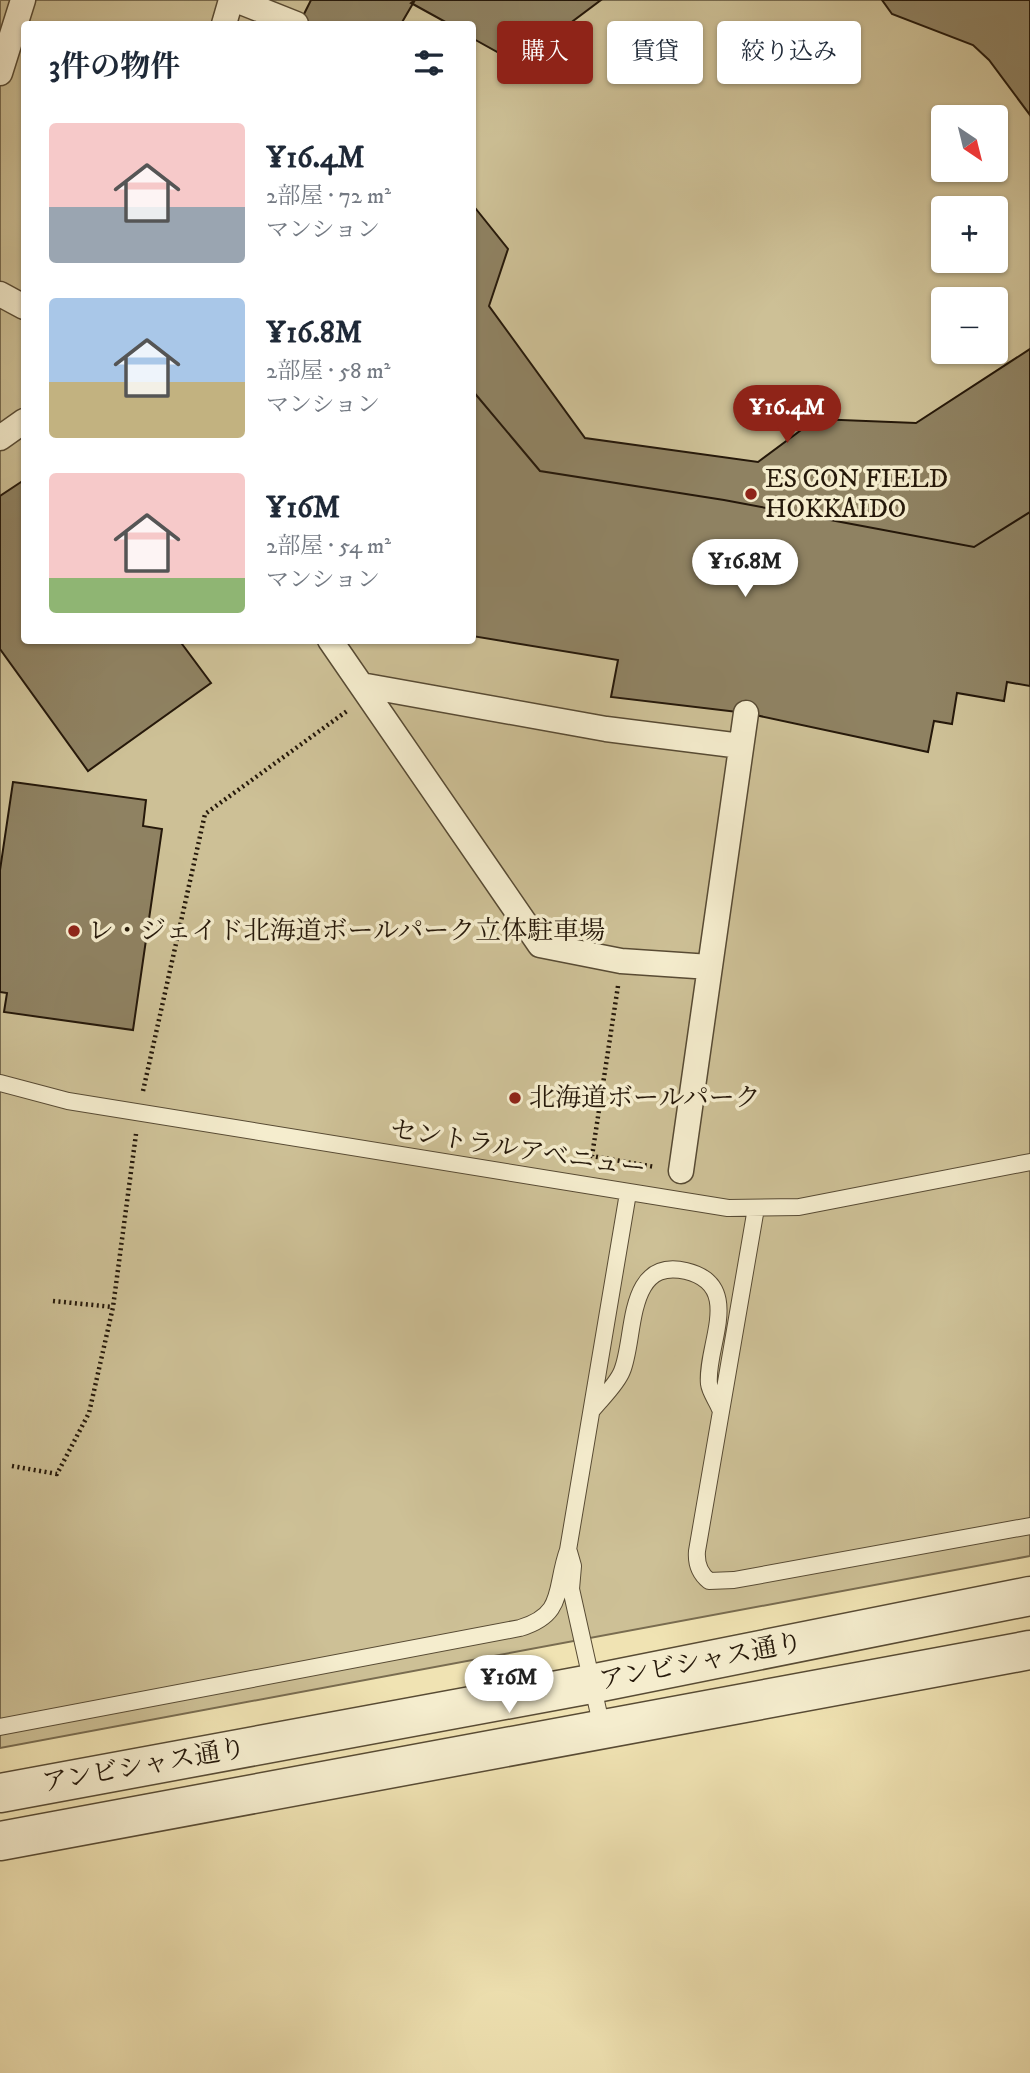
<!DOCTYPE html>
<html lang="ja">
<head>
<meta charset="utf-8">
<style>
	:root { --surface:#fff; --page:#f6f6f7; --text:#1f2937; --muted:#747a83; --accent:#8f2418 }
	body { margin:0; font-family:"IM FELL DW Pica","Noto Serif JP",serif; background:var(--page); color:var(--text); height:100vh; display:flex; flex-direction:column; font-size:26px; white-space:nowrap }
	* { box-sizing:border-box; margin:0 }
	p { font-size:23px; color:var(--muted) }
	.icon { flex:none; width:38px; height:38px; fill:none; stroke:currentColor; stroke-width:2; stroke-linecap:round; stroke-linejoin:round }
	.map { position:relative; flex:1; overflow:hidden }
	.drawer { position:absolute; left:21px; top:21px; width:455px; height:623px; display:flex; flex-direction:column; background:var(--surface); border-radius:7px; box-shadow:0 2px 5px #0004 }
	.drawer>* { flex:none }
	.top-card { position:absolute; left:497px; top:21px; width:427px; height:63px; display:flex; gap:14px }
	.needle { width:46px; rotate:145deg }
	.controls { position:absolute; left:931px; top:105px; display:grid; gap:14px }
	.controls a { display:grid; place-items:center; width:77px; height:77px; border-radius:7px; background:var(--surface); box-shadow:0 2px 5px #0004; font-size:35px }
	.price { position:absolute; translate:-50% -60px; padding:0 16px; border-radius:24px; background:#fff; color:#222; font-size:23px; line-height:46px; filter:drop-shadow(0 2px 4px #0008) }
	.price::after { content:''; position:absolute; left:50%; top:42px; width:21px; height:16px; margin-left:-10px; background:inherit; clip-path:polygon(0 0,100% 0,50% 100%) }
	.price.active { background:var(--accent); color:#fff }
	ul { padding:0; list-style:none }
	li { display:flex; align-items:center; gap:21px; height:175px; padding:0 28px }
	li span { display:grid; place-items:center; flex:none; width:196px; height:140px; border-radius:7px; color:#555 }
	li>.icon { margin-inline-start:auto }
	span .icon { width:84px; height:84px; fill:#fffc; stroke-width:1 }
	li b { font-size:30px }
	h2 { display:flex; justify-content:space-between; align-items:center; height:84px; padding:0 28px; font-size:30px }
	.pill { padding:0 24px; border-radius:7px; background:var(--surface); box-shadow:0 2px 5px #0004; font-size:24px; line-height:63px }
	.pill.active { background:var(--accent); color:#fff }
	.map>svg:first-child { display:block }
	.green { fill:#cdc096; stroke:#796c50; stroke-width:2; fill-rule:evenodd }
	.building { fill:#8f8262; stroke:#25180a; stroke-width:2 }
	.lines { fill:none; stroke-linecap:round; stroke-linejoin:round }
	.service-casing { stroke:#584b34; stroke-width:18 }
	.pedestrian-casing { stroke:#584b34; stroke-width:27 }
	.tertiary-casing { stroke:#584b34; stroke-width:41 }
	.path { stroke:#25180a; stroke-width:4.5; stroke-dasharray:2 3.5; stroke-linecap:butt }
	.service { stroke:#f5edce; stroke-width:16 }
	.pedestrian { stroke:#f5edce; stroke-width:24 }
	.tertiary { stroke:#f5edce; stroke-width:38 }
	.poi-dot { fill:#8f2418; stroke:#f5edce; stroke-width:2.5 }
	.labels { text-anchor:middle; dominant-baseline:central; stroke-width:7; stroke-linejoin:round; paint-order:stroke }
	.poi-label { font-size:26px; fill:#25180a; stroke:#f5edce; text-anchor:start }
	.street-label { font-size:26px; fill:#25180a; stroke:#f5edce }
</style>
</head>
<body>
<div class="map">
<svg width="1030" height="2073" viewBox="0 0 1030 2073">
	<rect width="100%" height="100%" fill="#f0e3b3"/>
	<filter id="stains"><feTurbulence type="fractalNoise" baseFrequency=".00286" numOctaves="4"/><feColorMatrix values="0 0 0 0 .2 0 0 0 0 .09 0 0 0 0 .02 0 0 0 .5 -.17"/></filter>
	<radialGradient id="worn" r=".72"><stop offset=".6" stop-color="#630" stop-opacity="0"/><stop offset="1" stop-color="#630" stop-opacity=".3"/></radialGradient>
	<path class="green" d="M0 0H1030V1556L0 1748ZM24 24H472V640H24ZM943 117H996V170H943ZM943 208H996V261H943ZM943 299H996V352H943Z"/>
	<path class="building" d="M311 0H415L401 24H299Z
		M415 0H601L517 63 472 38V24H449L411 3Z
		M882 0H1030V115L989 60 973 45 892 14Z
		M472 204 508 249 489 306 585 438 758 462 816 419 916 423 1030 349V512L974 547 724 500 540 471 472 390Z
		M472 390 540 471 724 500 974 547 1030 512V686L1007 682 1004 701 957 693 952 724 934 721 928 752 746 713 611 697 618 660 472 636Z
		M24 480V640H179L211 683 88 771 0 649V496Z
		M13 782 146 800 143 826 162 829 133 1030 4 1012 7 993 0 992V870Z"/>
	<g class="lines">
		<g class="service-casing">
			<path id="service" d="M0 1083 68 1101 728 1208 799 1207 1030 1162
				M756 1208 697 1551C696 1563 699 1573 709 1581L734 1580 1030 1526
				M593 1409C602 1398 617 1384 622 1371 636 1338 625 1257 686 1271 745 1285 705 1347 709 1384 710 1392 717 1401 720 1409
				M569 1552 573 1566 571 1589 602 1728
				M0 1727 520 1628C566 1614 554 1589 568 1550L628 1193"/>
		</g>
		<g class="pedestrian-casing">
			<path id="pedestrian" d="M236 0 296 24
				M224 24 231 0
				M0 73 23 0
				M0 294 24 307
				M0 438 24 421
				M330 640 540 945 621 961 710 967
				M361 685 606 729 741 746
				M681 1171 746 713"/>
		</g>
		<g class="tertiary-casing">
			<path id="tertiary" d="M0 1793 591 1684 1030 1596
				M0 1841 1030 1650"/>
		</g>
		<path class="path" d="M618 986 592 1156 655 1167
			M143 1091 205 814 347 711
			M53 1301 113 1307
			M12 1466 57 1474 89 1413 113 1307 136 1134"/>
		<use href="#service" class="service"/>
		<use href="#pedestrian" class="pedestrian"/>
		<use href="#tertiary" class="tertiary"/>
	</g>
	<g class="poi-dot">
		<circle cx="751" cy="494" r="7"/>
		<circle cx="74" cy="931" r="7"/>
		<circle cx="515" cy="1098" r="7"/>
	</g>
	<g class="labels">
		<g class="poi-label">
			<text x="765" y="479">ES CON FIELD<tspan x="765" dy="30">HOKKAIDO</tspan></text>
			<text x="88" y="931">レ・ジェイド北海道ボールパーク立体駐車場</text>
			<text x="529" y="1098">北海道ボールパーク</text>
		</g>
		<g class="street-label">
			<text transform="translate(518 1150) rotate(9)">セントラルアベニュー</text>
			<text transform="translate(701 1662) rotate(-11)">アンビシャス通り</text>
			<text transform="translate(144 1766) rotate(-10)">アンビシャス通り</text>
		</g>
	</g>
	<rect width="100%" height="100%" filter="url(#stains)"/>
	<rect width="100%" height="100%" fill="url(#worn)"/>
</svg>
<div class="controls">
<a><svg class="needle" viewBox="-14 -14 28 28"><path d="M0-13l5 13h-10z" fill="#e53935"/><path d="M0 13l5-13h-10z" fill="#747a83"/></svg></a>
<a>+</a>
<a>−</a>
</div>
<b class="price active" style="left:787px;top:445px">¥16.4M</b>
<b class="price" style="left:745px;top:599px">¥16.8M</b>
<b class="price" style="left:509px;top:1715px">¥16M</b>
<div class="top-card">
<a class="pill active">購入</a>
<a class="pill">賃貸</a>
<a class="pill">絞り込み</a>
</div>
<section class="drawer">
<h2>3件の物件<svg class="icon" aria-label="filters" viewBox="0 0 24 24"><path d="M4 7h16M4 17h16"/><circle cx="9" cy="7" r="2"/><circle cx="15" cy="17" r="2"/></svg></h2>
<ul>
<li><span style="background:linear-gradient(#f6c9c9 60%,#9aa5b1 0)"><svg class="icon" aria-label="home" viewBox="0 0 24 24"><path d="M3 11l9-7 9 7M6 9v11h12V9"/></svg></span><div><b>¥16.4M</b><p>2部屋 · 72 m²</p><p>マンション</p></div></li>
<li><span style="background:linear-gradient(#a9c7e8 60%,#c2b280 0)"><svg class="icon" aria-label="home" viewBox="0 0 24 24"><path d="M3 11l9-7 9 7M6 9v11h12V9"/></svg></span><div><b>¥16.8M</b><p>2部屋 · 58 m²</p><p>マンション</p></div></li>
<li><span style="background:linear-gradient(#f6c9c9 75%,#8fb573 0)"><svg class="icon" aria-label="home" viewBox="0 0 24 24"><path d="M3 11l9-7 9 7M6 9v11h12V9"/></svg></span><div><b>¥16M</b><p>2部屋 · 54 m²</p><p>マンション</p></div></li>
</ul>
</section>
</div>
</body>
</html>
